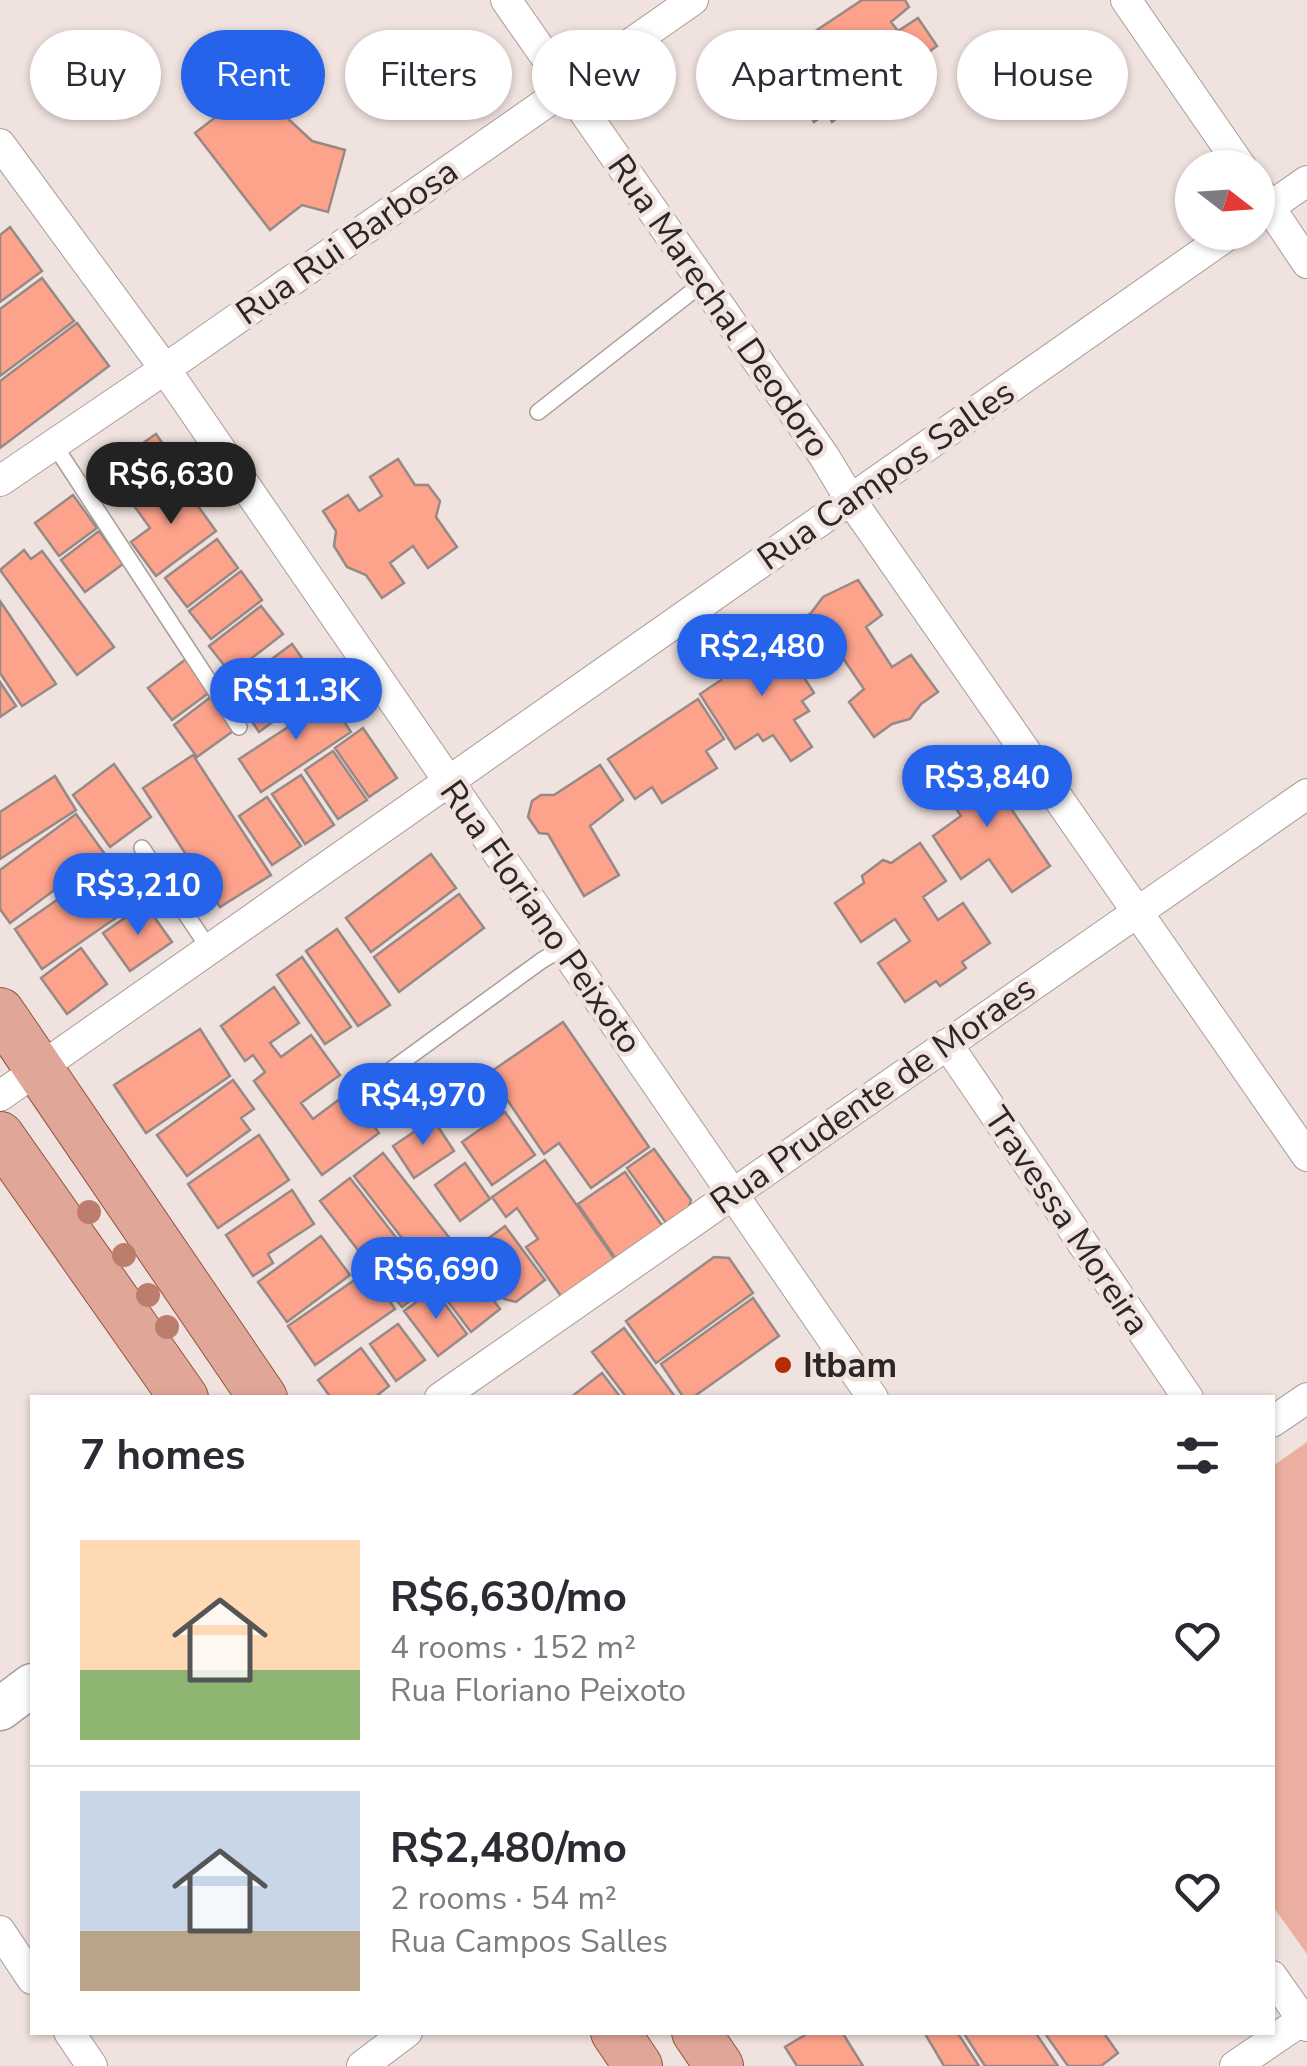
<!DOCTYPE html>
<html lang="en">
<head>
<meta charset="utf-8">
<style>
	:root { --surface:#fff; --page:#f2f2f3; --text:#2b2b33; --muted:#7c7c81; --line:#e1e1e2; --accent:#2563eb }
	body { margin:0; font-family:"Nunito Sans",sans-serif; background:var(--page); color:var(--text); height:100vh; display:flex; flex-direction:column; font-size:38px; white-space:nowrap }
	* { box-sizing:border-box; margin:0 }
	p { font-size:32px; color:var(--muted) }
	.icon { flex:none; width:55px; height:55px; fill:none; stroke:currentColor; stroke-width:2; stroke-linecap:round; stroke-linejoin:round }
	.map { position:relative; flex:1; overflow:hidden }
	.details { position:absolute; left:30px; top:1395px; width:1245px; height:640px; display:flex; flex-direction:column; background:var(--surface); border-radius:0px; box-shadow:0 2px 8px #0004 }
	.details>* { flex:none }
	.guide { position:absolute; left:30px; top:30px; width:1248px; height:90px; display:flex; gap:20px }
	.needle { width:65px; rotate:107deg }
	.buttons { position:absolute; left:1175px; top:150px; display:grid; gap:20px }
	.buttons a { display:grid; place-items:center; width:100px; height:100px; border-radius:50%; background:var(--surface); box-shadow:0 2px 8px #0004; font-size:50px }
	.price { position:absolute; translate:-50% -85px; padding:0 22px; border-radius:35px; background:var(--accent); color:#fff; font-size:32px; line-height:65px; filter:drop-shadow(0 2px 5px #0008) }
	.price::after { content:''; position:absolute; left:50%; top:60px; width:30px; height:22px; margin-left:-15px; background:inherit; clip-path:polygon(0 0,100% 0,50% 100%) }
	.price.current { background:#222; color:#fff }
	ul { padding:0; list-style:none }
	li { display:flex; align-items:center; gap:30px; height:250px; padding:0 50px }
	li+li { border-top:2px solid var(--line) }
	li span { display:grid; place-items:center; flex:none; width:280px; height:200px; border-radius:0px; color:#555 }
	li>.icon { margin-inline-start:auto }
	span .icon { width:120px; height:120px; fill:#fffc; stroke-width:1 }
	li b { font-size:42px }
	h2 { display:flex; justify-content:space-between; align-items:center; height:120px; padding:0 50px; font-size:42px }
	.pill { padding:0 35px; border-radius:45px; background:var(--surface); box-shadow:0 2px 8px #0004; font-size:35px; line-height:90px }
	.pill.current { background:var(--accent); color:#fff }
	.map>svg:first-child { display:block }
	.green { fill:#eaafa1 }
	.building { fill:#fda28b; stroke:#968986; stroke-width:2.5 }
	.lines { fill:none; stroke-linecap:round; stroke-linejoin:round }
	.lane-casing { stroke:#a99c98; stroke-width:18 }
	.street-casing { stroke:#a99c98; stroke-width:32 }
	.secondary-casing { stroke:#a99c98; stroke-width:45 }
	.primary-casing { stroke:#945242; stroke-width:50 }
	.lane { stroke:#fff; stroke-width:15 }
	.street { stroke:#fff; stroke-width:30 }
	.secondary { stroke:#fff; stroke-width:42 }
	.primary { stroke:#e0a697; stroke-width:48 }
	.tree { fill:#bd7d6d }
	.poi-dot { fill:#b62c00; stroke:#f0e2de; stroke-width:4 }
	.labels { text-anchor:middle; dominant-baseline:central; stroke-width:9; stroke-linejoin:round; paint-order:stroke }
	.street-label { font-size:35px; fill:#2c2625; stroke:#f0e2de }
	.poi-label { font-size:35px; font-weight:bold; fill:#2c2625; stroke:#f0e2de; text-anchor:start }
</style>
</head>
<body>
<div class="map">
<svg width="1307" height="2066" viewBox="0 0 1307 2066">
	<rect width="100%" height="100%" fill="#f0e2de"/>
	<path class="green" d="M1307 1442V1954L1272 1905 1273 1466Z"/>
	<path class="building" d="M862 0H905L909 7 891 22 898 31 918 18 937 46 832 122 827 113 814 122 778 65 794 53 790 48Z
		M228 67 287 71 284 115 312 141 345 150 328 212 302 205 270 230 195 133 226 109Z
		M10 227 42 271 0 302V235Z
		M42 278 74 321 0 376V309Z
		M77 323 109 366 0 448V381Z
		M156 434 179 467 132 499 110 466Z
		M398 459 415 485H428L440 501 436 517 457 547 428 568 413 546 390 563 404 583 382 598 366 575 347 567 334 546 336 531 323 511 348 495 359 511 382 496 370 477Z
		M177 477 216 531 156 576 131 542 150 528 135 507Z
		M73 495 97 528 59 556 35 523Z
		M99 531 123 564 85 592 61 560Z
		M217 539 238 568 187 607 165 578Z
		M24 550 31 559 42 551 114 647 77 675 0 570Z
		M241 571 262 600 211 639 189 611Z
		M858 580 882 615 866 627 892 667 911 655 938 692 921 704 910 719 892 724 874 737 849 702 864 689 836 648 817 662 794 624 811 613 823 597Z
		M0 601 56 684 22 706 0 673Z
		M261 606 283 634 231 674 209 646Z
		M780 640 814 693 802 701 809 711 794 720 812 747 791 761 773 735 763 741 758 734 735 749 700 694 721 680 725 664 752 648 762 652Z
		M292 644 322 686 259 732 249 717 253 714 234 687Z
		M186 659 210 692 172 720 148 688Z
		M0 682 16 706 0 717Z
		M324 691 351 732 261 792 239 759 305 716 300 707Z
		M212 696 236 729 197 757 174 725Z
		M698 699 724 739 706 751 717 768 662 803 652 787 635 799 608 759Z
		M363 728 397 778 369 797 335 748Z
		M333 751 367 800 338 819 305 770Z
		M193 755 271 875 220 907 143 788Z
		M976 757 1050 866 1012 892 989 859 961 879 933 836 961 816 938 782Z
		M114 764 151 817 110 847 73 795Z
		M600 765 623 800 590 826 619 875 584 896 548 834 539 833 528 817 532 801 541 795H554Z
		M301 775 334 825 305 844 272 794Z
		M55 776 76 810 0 859V812Z
		M267 797 301 846 272 865 239 816Z
		M76 814 104 853 10 923 0 909V870Z
		M920 843 946 881 923 897 938 920 963 903 990 943 962 962 966 968 940 986 936 981 905 1002 878 963 910 941 895 919 861 942 835 903 864 883 862 876 883 860 891 863Z
		M431 854 456 888 371 952 346 918Z
		M93 875 120 915 42 969 15 929Z
		M459 894 484 928 399 992 374 957Z
		M145 904 172 942 130 971 103 933Z
		M337 929 390 1005 358 1026 306 951Z
		M81 948 107 984 67 1014 41 978Z
		M302 957 351 1027 325 1044 277 975Z
		M274 987 299 1023 270 1043 281 1057 311 1035 340 1075 301 1103 313 1119 349 1092 379 1133 322 1175 254 1081 265 1072 253 1055 245 1061 221 1026Z
		M563 1022 649 1147 591 1188 559 1143 544 1154 489 1073Z
		M200 1029 230 1076 146 1133 114 1085Z
		M233 1080 254 1109 241 1118 250 1130 187 1176 157 1135Z
		M505 1112 535 1155 492 1185 462 1142Z
		M433 1119 454 1151 414 1178 393 1146Z
		M259 1135 289 1180 218 1228 188 1184Z
		M654 1149 691 1200 687 1213 669 1227 627 1168Z
		M383 1153 466 1259 436 1282 354 1176Z
		M545 1160 616 1261 563 1299 526 1247 538 1239 517 1208 506 1217 492 1197Z
		M465 1163 490 1199 460 1221 435 1185Z
		M625 1172 663 1227 616 1259 578 1204Z
		M350 1178 432 1284 402 1307 320 1201Z
		M292 1190 314 1224 268 1254 273 1263 253 1276 226 1235Z
		M505 1226 545 1280 516 1302 504 1299 470 1252Z
		M321 1236 350 1275 287 1322 258 1282Z
		M714 1257 729 1258 753 1293 656 1363 626 1321Z
		M467 1264 500 1309 471 1332 437 1287Z
		M369 1270 395 1309 315 1365 288 1326Z
		M434 1289 467 1334 438 1356 404 1311Z
		M753 1298 779 1336 692 1398H684L661 1364Z
		M398 1324 425 1360 396 1381 370 1344Z
		M624 1328 676 1398H627L592 1352Z
		M361 1348 389 1386 374 1398H331L318 1380Z
		M602 1373 621 1398H571V1397Z
		M810 2032H842L863 2066H797L785 2047Z
		M924 2032H957L979 2066H944Z
		M963 2032H1035L1058 2066H985Z
		M1044 2032H1103L1118 2053 1101 2066H1068Z"/>
	<g class="lines">
		<g class="lane-casing">
			<path id="lane" d="M538 412 703 283
				M53 443 239 727
				M142 848 210 950
				M391 1070 541 961 562 948"/>
		</g>
		<g class="street-casing">
			<path id="street" d="M506 0 824 456 850 499 1307 1156
				M1126 0 1242 168
				M0 144 165 369 873 1398
				M1258 190 1307 263
				M1258 215 1307 181
				M0 481 165 369 693 0
				M947 1044 1188 1398
				M0 1096 1232 232
				M440 1398 1307 794
				M1272 1422 1307 1398
				M0 1931 32 1979
				M1272 1976 1307 2026
				M69 2032 92 2066
				M362 2066 407 2032
				M1235 2066 1307 2017"/>
		</g>
		<g class="secondary-casing">
			<path id="secondary" d="M0 1709 32 1685"/>
		</g>
		<g class="primary-casing">
			<path id="primary" d="M0 1012 263 1398
				M0 1136 184 1398
				M615 2032 638 2066
				M696 2032 719 2066"/>
		</g>
		<use href="#lane" class="lane"/>
		<use href="#street" class="street"/>
		<use href="#secondary" class="secondary"/>
		<use href="#primary" class="primary"/>
	</g>
	<g class="tree">
		<circle cx="89" cy="1212" r="12"/>
		<circle cx="124" cy="1255" r="12"/>
		<circle cx="148" cy="1295" r="12"/>
		<circle cx="167" cy="1327" r="12"/>
	</g>
	<circle class="poi-dot" cx="783" cy="1365" r="10"/>
	<g class="labels">
		<g class="street-label">
			<text transform="translate(347 242) rotate(-35)">Rua Rui Barbosa</text>
			<text transform="translate(719 306) rotate(55)">Rua Marechal Deodoro</text>
			<text transform="translate(886 475) rotate(-35)">Rua Campos Salles</text>
			<text transform="translate(541 917) rotate(55)">Rua Floriano Peixoto</text>
			<text transform="translate(873 1095) rotate(-35)">Rua Prudente de Moraes</text>
			<text transform="translate(1067 1221) rotate(56)">Travessa Moreira</text>
		</g>
		<g class="poi-label">
			<text x="803" y="1365">Itbam</text>
		</g>
	</g>
</svg>
<div class="buttons">
<a><svg class="needle" viewBox="-14 -14 28 28"><path d="M0-13l5 13h-10z" fill="#e53935"/><path d="M0 13l5-13h-10z" fill="#7c7c81"/></svg></a>
</div>
<b class="price current" style="left:171px;top:527px">R$6,630</b>
<b class="price" style="left:762px;top:699px">R$2,480</b>
<b class="price" style="left:296px;top:743px">R$11.3K</b>
<b class="price" style="left:987px;top:830px">R$3,840</b>
<b class="price" style="left:138px;top:938px">R$3,210</b>
<b class="price" style="left:423px;top:1148px">R$4,970</b>
<b class="price" style="left:436px;top:1322px">R$6,690</b>
<div class="guide">
<a class="pill">Buy</a>
<a class="pill current">Rent</a>
<a class="pill">Filters</a>
<a class="pill">New</a>
<a class="pill">Apartment</a>
<a class="pill">House</a>
</div>
<section class="details">
<h2>7 homes<svg class="icon" aria-label="filters" viewBox="0 0 24 24"><path d="M4 7h16M4 17h16"/><circle cx="9" cy="7" r="2"/><circle cx="15" cy="17" r="2"/></svg></h2>
<ul>
<li><span style="background:linear-gradient(#ffd9b3 65%,#8fb573 0)"><svg class="icon" aria-label="home" viewBox="0 0 24 24"><path d="M3 11l9-7 9 7M6 9v11h12V9"/></svg></span><div><b>R$6,630/mo</b><p>4 rooms · 152 m²</p><p>Rua Floriano Peixoto</p></div><svg class="icon" aria-label="heart" viewBox="0 0 24 24"><path d="M12 20l-8-8c-3-5 5-10 8-4 3-6 11-1 8 4z"/></svg></li>
<li><span style="background:linear-gradient(#c9d6e8 70%,#b9a48a 0)"><svg class="icon" aria-label="home" viewBox="0 0 24 24"><path d="M3 11l9-7 9 7M6 9v11h12V9"/></svg></span><div><b>R$2,480/mo</b><p>2 rooms · 54 m²</p><p>Rua Campos Salles</p></div><svg class="icon" aria-label="heart" viewBox="0 0 24 24"><path d="M12 20l-8-8c-3-5 5-10 8-4 3-6 11-1 8 4z"/></svg></li>
</ul>
</section>
</div>
</body>
</html>
